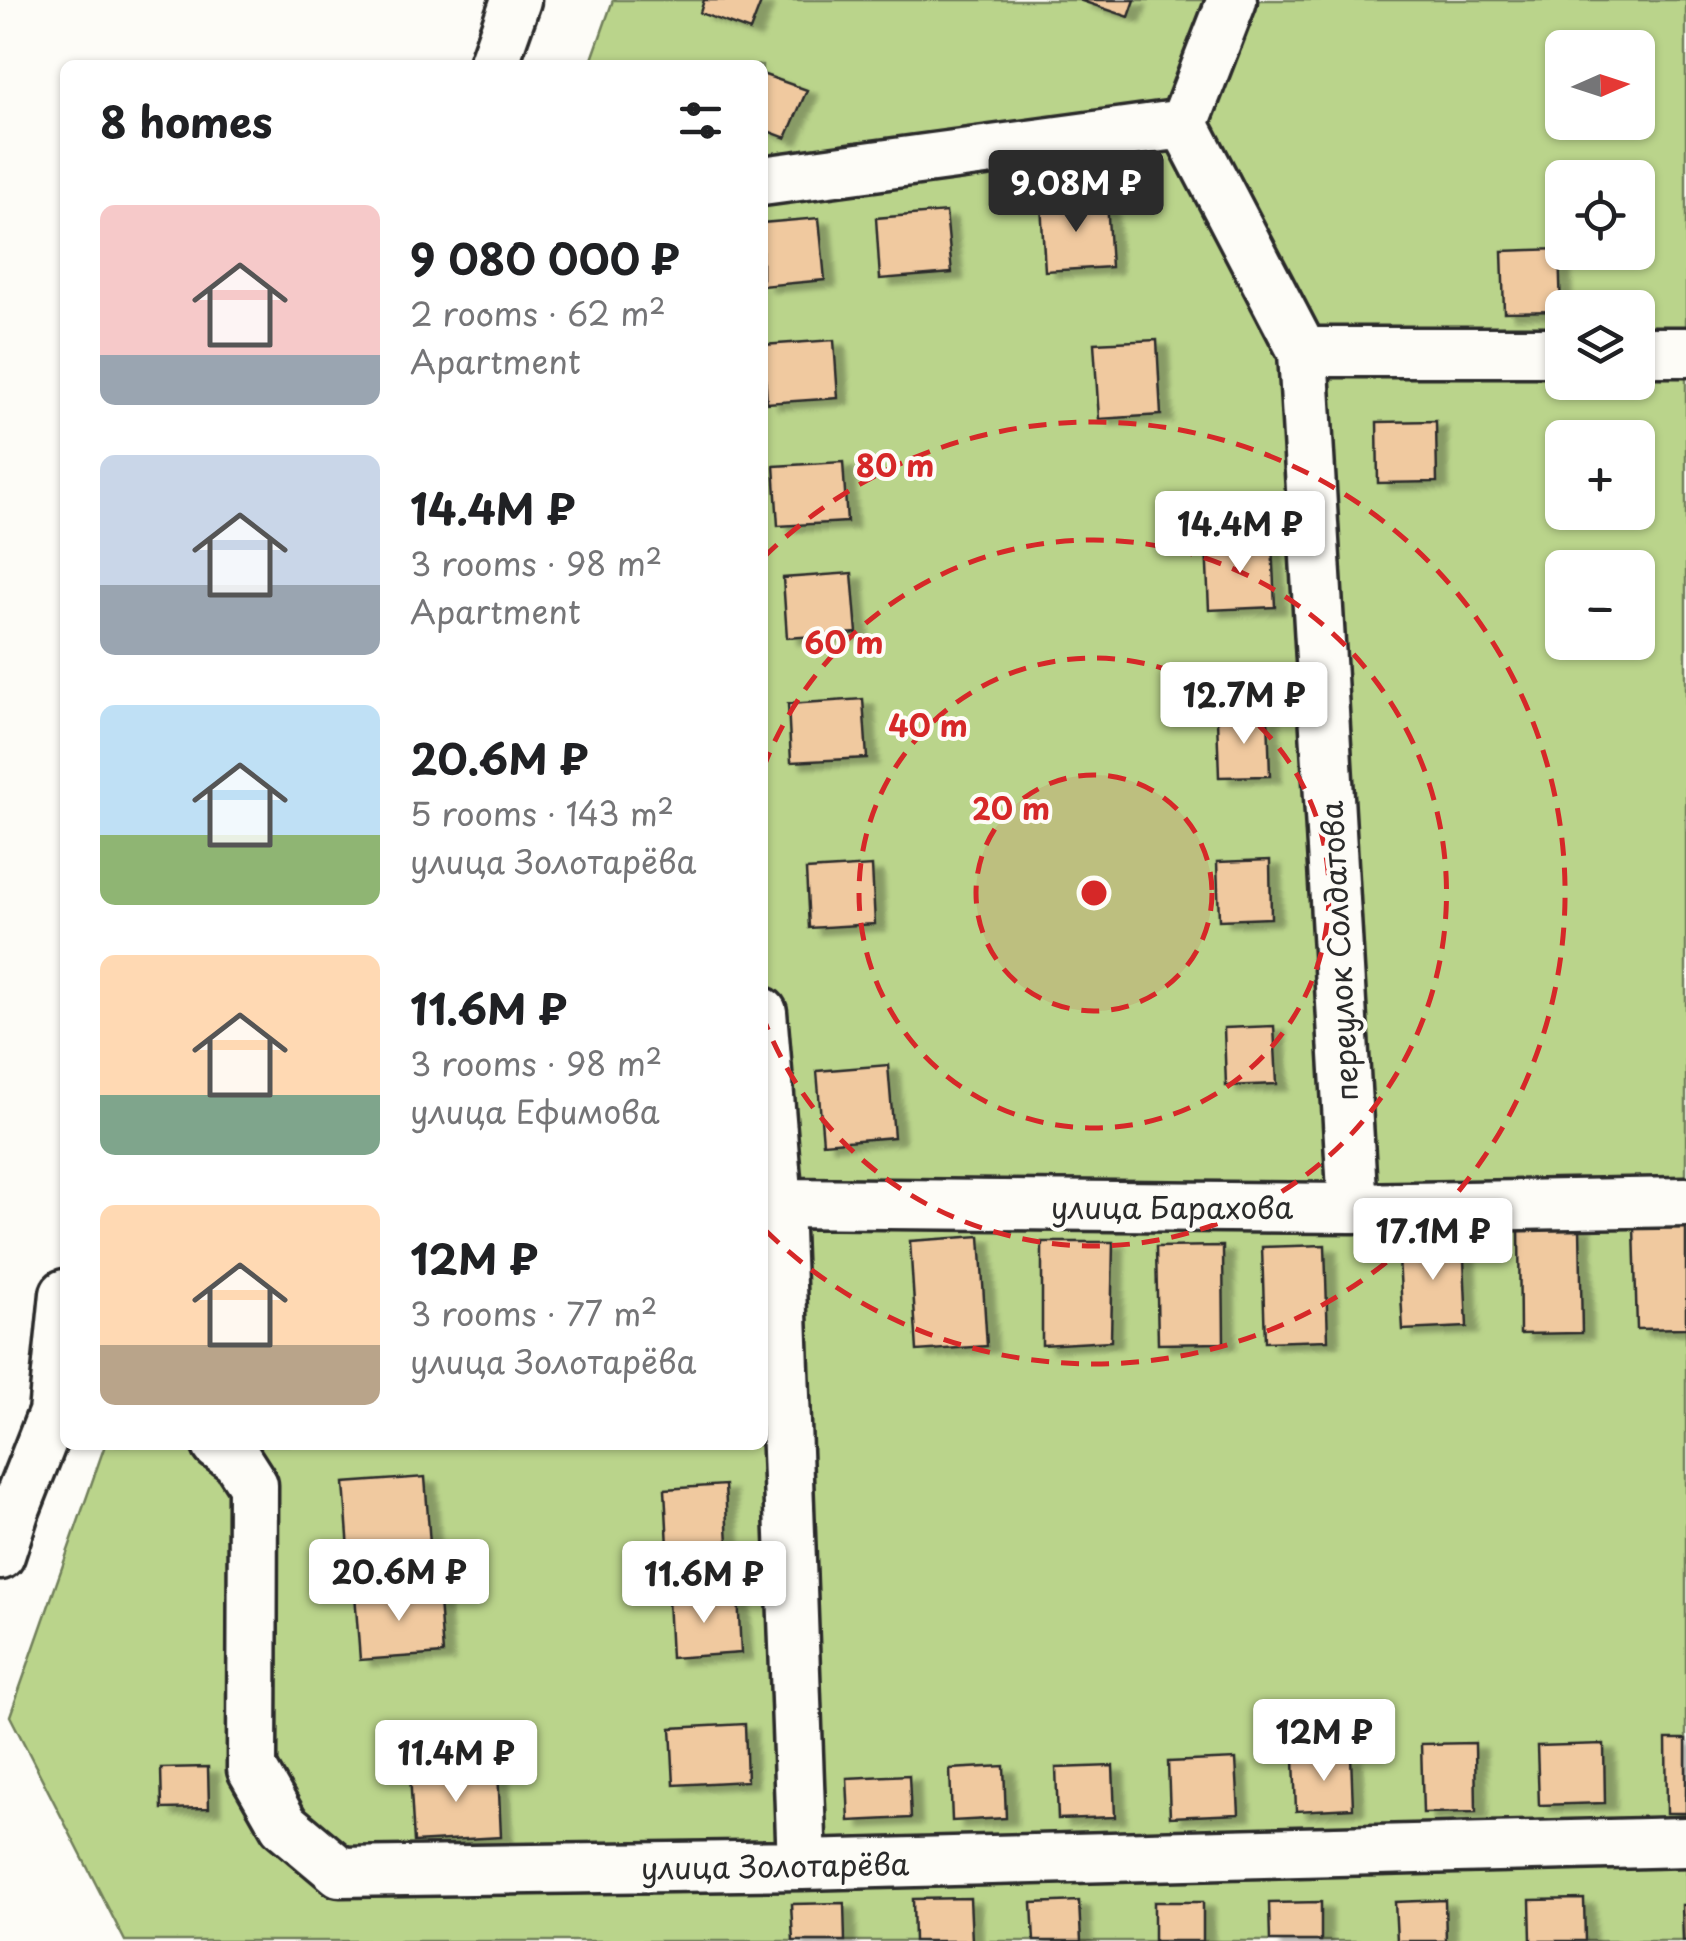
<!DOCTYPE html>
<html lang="en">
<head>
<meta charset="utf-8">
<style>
	:root { --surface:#fff; --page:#f6f6f6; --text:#202124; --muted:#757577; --accent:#2b2b2b }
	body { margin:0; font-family:"Playpen Sans",sans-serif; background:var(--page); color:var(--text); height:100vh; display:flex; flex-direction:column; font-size:38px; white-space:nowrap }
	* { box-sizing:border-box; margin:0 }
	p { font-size:32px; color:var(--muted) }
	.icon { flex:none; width:55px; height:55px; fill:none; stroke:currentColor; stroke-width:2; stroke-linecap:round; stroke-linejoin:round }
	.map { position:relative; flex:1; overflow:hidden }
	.panel { position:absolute; left:60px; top:60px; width:708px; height:1390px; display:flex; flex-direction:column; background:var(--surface); border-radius:15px; box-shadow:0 2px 8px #0004 }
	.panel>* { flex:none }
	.needle { width:65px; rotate:87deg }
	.buttons { position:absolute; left:1545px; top:30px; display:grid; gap:20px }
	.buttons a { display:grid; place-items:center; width:110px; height:110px; border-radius:15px; background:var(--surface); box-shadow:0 2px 8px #0004; font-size:50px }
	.price { position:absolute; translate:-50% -85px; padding:0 22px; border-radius:10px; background:#fff; color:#222; font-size:32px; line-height:65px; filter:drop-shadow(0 2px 5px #0008) }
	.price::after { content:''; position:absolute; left:50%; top:60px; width:30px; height:22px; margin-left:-15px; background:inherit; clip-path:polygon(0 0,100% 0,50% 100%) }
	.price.current { background:var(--accent); color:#fff }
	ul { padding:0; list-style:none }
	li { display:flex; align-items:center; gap:30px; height:250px; padding:0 40px }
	li span { display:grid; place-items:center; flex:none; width:280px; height:200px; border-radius:15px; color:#555 }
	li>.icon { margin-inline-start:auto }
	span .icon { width:120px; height:120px; fill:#fffc; stroke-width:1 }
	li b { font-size:42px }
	h2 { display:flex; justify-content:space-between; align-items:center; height:120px; padding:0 40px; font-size:42px }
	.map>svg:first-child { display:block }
	.green { fill:#bad48b; stroke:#72805b; stroke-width:2.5; fill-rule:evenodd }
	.building { fill:#f0c99f; stroke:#2b2b2b; stroke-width:2.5; filter:url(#shadow) }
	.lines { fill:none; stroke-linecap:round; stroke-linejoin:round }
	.street-casing { stroke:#2b2b2b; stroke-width:55 }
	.street { stroke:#fdfcf7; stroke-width:48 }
	.ring { fill:none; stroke:#d62828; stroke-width:5; stroke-dasharray:18 12 }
	.labels { text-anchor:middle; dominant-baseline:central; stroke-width:8; stroke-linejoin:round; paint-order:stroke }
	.street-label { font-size:30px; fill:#2b2b2b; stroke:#fdfcf7 }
	.centre { fill:#d62828; stroke:#fdfcf7; stroke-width:5 }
	.ring-label { font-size:30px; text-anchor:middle; font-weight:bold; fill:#d62828; stroke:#fdfcf7; stroke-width:8; stroke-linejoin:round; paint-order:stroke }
</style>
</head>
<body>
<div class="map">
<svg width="1686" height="1941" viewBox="0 0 1686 1941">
	<defs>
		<filter id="shadow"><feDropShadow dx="11" dy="6" stdDeviation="2.5" flood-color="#0004"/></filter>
	</defs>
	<rect width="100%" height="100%" fill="#fdfcf7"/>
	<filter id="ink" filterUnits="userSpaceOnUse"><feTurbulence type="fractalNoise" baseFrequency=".01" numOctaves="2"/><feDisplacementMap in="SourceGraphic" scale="20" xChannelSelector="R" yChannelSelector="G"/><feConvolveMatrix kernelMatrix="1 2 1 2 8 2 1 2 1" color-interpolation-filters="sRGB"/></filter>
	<g filter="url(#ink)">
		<path class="green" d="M613 0H1686V1941H125L10 1716 105 1445H762V65H590ZM1562 48H1638V122H1562ZM1562 178H1638V252H1562ZM1562 308H1638V382H1562ZM1562 438H1638V512H1562ZM1562 568H1638V642H1562Z"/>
		<path class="building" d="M704 0H762L750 31 700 13Z
			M1079 0H1135L1129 17Z
			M762 74 807 90 786 138 762 129Z
			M1107 200 1111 267 1045 271 1041 204Z
			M946 212 952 273 880 279 876 218Z
			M819 218 825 280 762 286V223Z
			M1559 249 1561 311 1504 312 1502 251Z
			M834 340 838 398 767 403 763 345Z
			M1157 340 1161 415 1099 419 1094 343Z
			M1436 421 1437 482 1378 483 1377 422Z
			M843 462 847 522 778 526 774 466Z
			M1272 542 1275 607 1209 610 1206 545Z
			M852 573 857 633 787 638 783 578Z
			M863 699 867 758 791 762 788 704Z
			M1268 716 1270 776 1219 777 1217 718Z
			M1270 860 1271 918 1219 920 1217 862Z
			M872 866 875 924 809 928 806 870Z
			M1274 1026 1277 1084 1226 1086 1224 1028Z
			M888 1065 894 1137 823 1143 817 1071Z
			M1580 1226 1582 1333 1520 1334 1519 1227Z
			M1686 1227V1328L1637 1329 1634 1228Z
			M980 1236 987 1346 917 1351 910 1241Z
			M1463 1236 1467 1327 1403 1330 1398 1239Z
			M1042 1242H1113L1111 1341 1042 1345Z
			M1325 1245 1328 1340 1265 1342 1262 1247Z
			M1223 1246 1224 1343 1158 1344 1156 1247Z
			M425 1477 430 1544 349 1550 344 1483Z
			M725 1485 728 1544 668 1547 665 1489Z
			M438 1587 443 1654 360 1660 355 1594Z
			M738 1595 741 1653 671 1658 668 1599Z
			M745 1724 747 1781 674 1785 671 1728Z
			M1666 1739H1686V1813H1667Z
			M1475 1743 1476 1812 1423 1813 1421 1744Z
			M1604 1744 1605 1803 1539 1805 1537 1746Z
			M1351 1756 1353 1808 1296 1811 1294 1759Z
			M1236 1759 1239 1814 1170 1817 1168 1762Z
			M1004 1766 1006 1818 952 1821 950 1769Z
			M1113 1766 1115 1817 1058 1819 1056 1768Z
			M208 1767 209 1808 162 1809 161 1768Z
			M498 1769 501 1837 414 1842 410 1774Z
			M909 1775 911 1818 849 1821 847 1778Z
			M970 1898 972 1941H914L913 1899Z
			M1584 1899 1585 1941H1531L1530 1900Z
			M1445 1900 1446 1941H1397L1395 1902Z
			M1079 1901 1081 1941H1034L1032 1903Z
			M1154 1902H1203V1941H1154Z
			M1321 1902V1941H1270L1269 1903Z
			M844 1903 845 1941H793L791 1904Z
			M1682 1905H1686V1941H1683Z"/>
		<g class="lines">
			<g class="street-casing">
				<path id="street" d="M1232 0 1184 124 1303 352 1353 1208
					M493 65 516 0
					M762 181 1184 124
					M1303 352H1562
					M1638 352H1686
					M762 1012 778 1203 802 1865
					M778 1203 1353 1208 1686 1202
					M217 1445 237 1460 253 1485 252 1769 284 1825 340 1872 802 1865 1686 1842
					M0 1555 14 1512 53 1413 65 1294"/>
			</g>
			<use href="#street" class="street"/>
		</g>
	</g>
	<circle cx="1094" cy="893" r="118" fill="#d62828" fill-opacity=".12"/>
	<g class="ring">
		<circle cx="1094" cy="893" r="118"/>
		<circle cx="1094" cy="893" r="235"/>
		<path d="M763 769A353 353 0 1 1 763 1017"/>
		<path d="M764 557A471 471 0 1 1 764 1229"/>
	</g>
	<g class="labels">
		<g class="street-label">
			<text transform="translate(1338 951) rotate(-93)">переулок Солдатова</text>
			<text x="1172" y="1206">улица Барахова</text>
			<text transform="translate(775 1865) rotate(-1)">улица Золотарёва</text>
		</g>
	</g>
	<circle cx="1094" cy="893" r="15" class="centre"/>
	<g class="ring-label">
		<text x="895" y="477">80 m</text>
		<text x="844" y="654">60 m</text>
		<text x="928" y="737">40 m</text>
		<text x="1011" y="820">20 m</text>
	</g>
</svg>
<div class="buttons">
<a><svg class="needle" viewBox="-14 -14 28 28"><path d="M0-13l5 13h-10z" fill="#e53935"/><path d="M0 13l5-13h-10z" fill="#757577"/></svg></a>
<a><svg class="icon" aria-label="locate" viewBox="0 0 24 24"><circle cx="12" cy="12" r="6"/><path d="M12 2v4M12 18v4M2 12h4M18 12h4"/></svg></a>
<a><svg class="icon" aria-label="layers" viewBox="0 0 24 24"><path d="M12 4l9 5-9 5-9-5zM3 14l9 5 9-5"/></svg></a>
<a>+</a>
<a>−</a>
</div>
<b class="price current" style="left:1076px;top:235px">9.08M ₽</b>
<b class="price" style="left:1240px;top:576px">14.4M ₽</b>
<b class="price" style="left:1244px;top:747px">12.7M ₽</b>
<b class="price" style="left:1433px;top:1283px">17.1M ₽</b>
<b class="price" style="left:399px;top:1624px">20.6M ₽</b>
<b class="price" style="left:704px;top:1626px">11.6M ₽</b>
<b class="price" style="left:1324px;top:1784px">12M ₽</b>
<b class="price" style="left:456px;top:1805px">11.4M ₽</b>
<section class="panel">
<h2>8 homes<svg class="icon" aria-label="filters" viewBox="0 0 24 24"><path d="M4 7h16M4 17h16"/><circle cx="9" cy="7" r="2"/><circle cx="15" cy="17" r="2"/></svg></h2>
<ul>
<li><span style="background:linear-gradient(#f6c9c9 75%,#9aa5b1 0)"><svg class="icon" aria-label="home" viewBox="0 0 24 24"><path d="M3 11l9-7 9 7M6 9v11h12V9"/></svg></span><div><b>9 080 000 ₽</b><p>2 rooms · 62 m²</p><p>Apartment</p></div></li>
<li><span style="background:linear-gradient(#c9d6e8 65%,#9aa5b1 0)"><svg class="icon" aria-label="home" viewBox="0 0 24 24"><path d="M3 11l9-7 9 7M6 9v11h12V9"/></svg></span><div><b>14.4M ₽</b><p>3 rooms · 98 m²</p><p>Apartment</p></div></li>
<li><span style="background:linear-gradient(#bfe0f5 65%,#8fb573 0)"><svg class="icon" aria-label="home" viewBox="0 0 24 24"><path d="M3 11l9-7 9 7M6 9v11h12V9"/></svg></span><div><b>20.6M ₽</b><p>5 rooms · 143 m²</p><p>улица Золотарёва</p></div></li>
<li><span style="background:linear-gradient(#ffd9b3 70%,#7fa58c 0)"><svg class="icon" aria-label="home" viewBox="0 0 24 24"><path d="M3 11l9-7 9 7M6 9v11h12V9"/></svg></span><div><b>11.6M ₽</b><p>3 rooms · 98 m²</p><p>улица Ефимова</p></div></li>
<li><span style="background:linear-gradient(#ffd9b3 70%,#b9a48a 0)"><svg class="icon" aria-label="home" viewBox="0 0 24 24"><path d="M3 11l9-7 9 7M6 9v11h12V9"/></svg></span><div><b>12M ₽</b><p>3 rooms · 77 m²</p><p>улица Золотарёва</p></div></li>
</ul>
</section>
</div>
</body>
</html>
